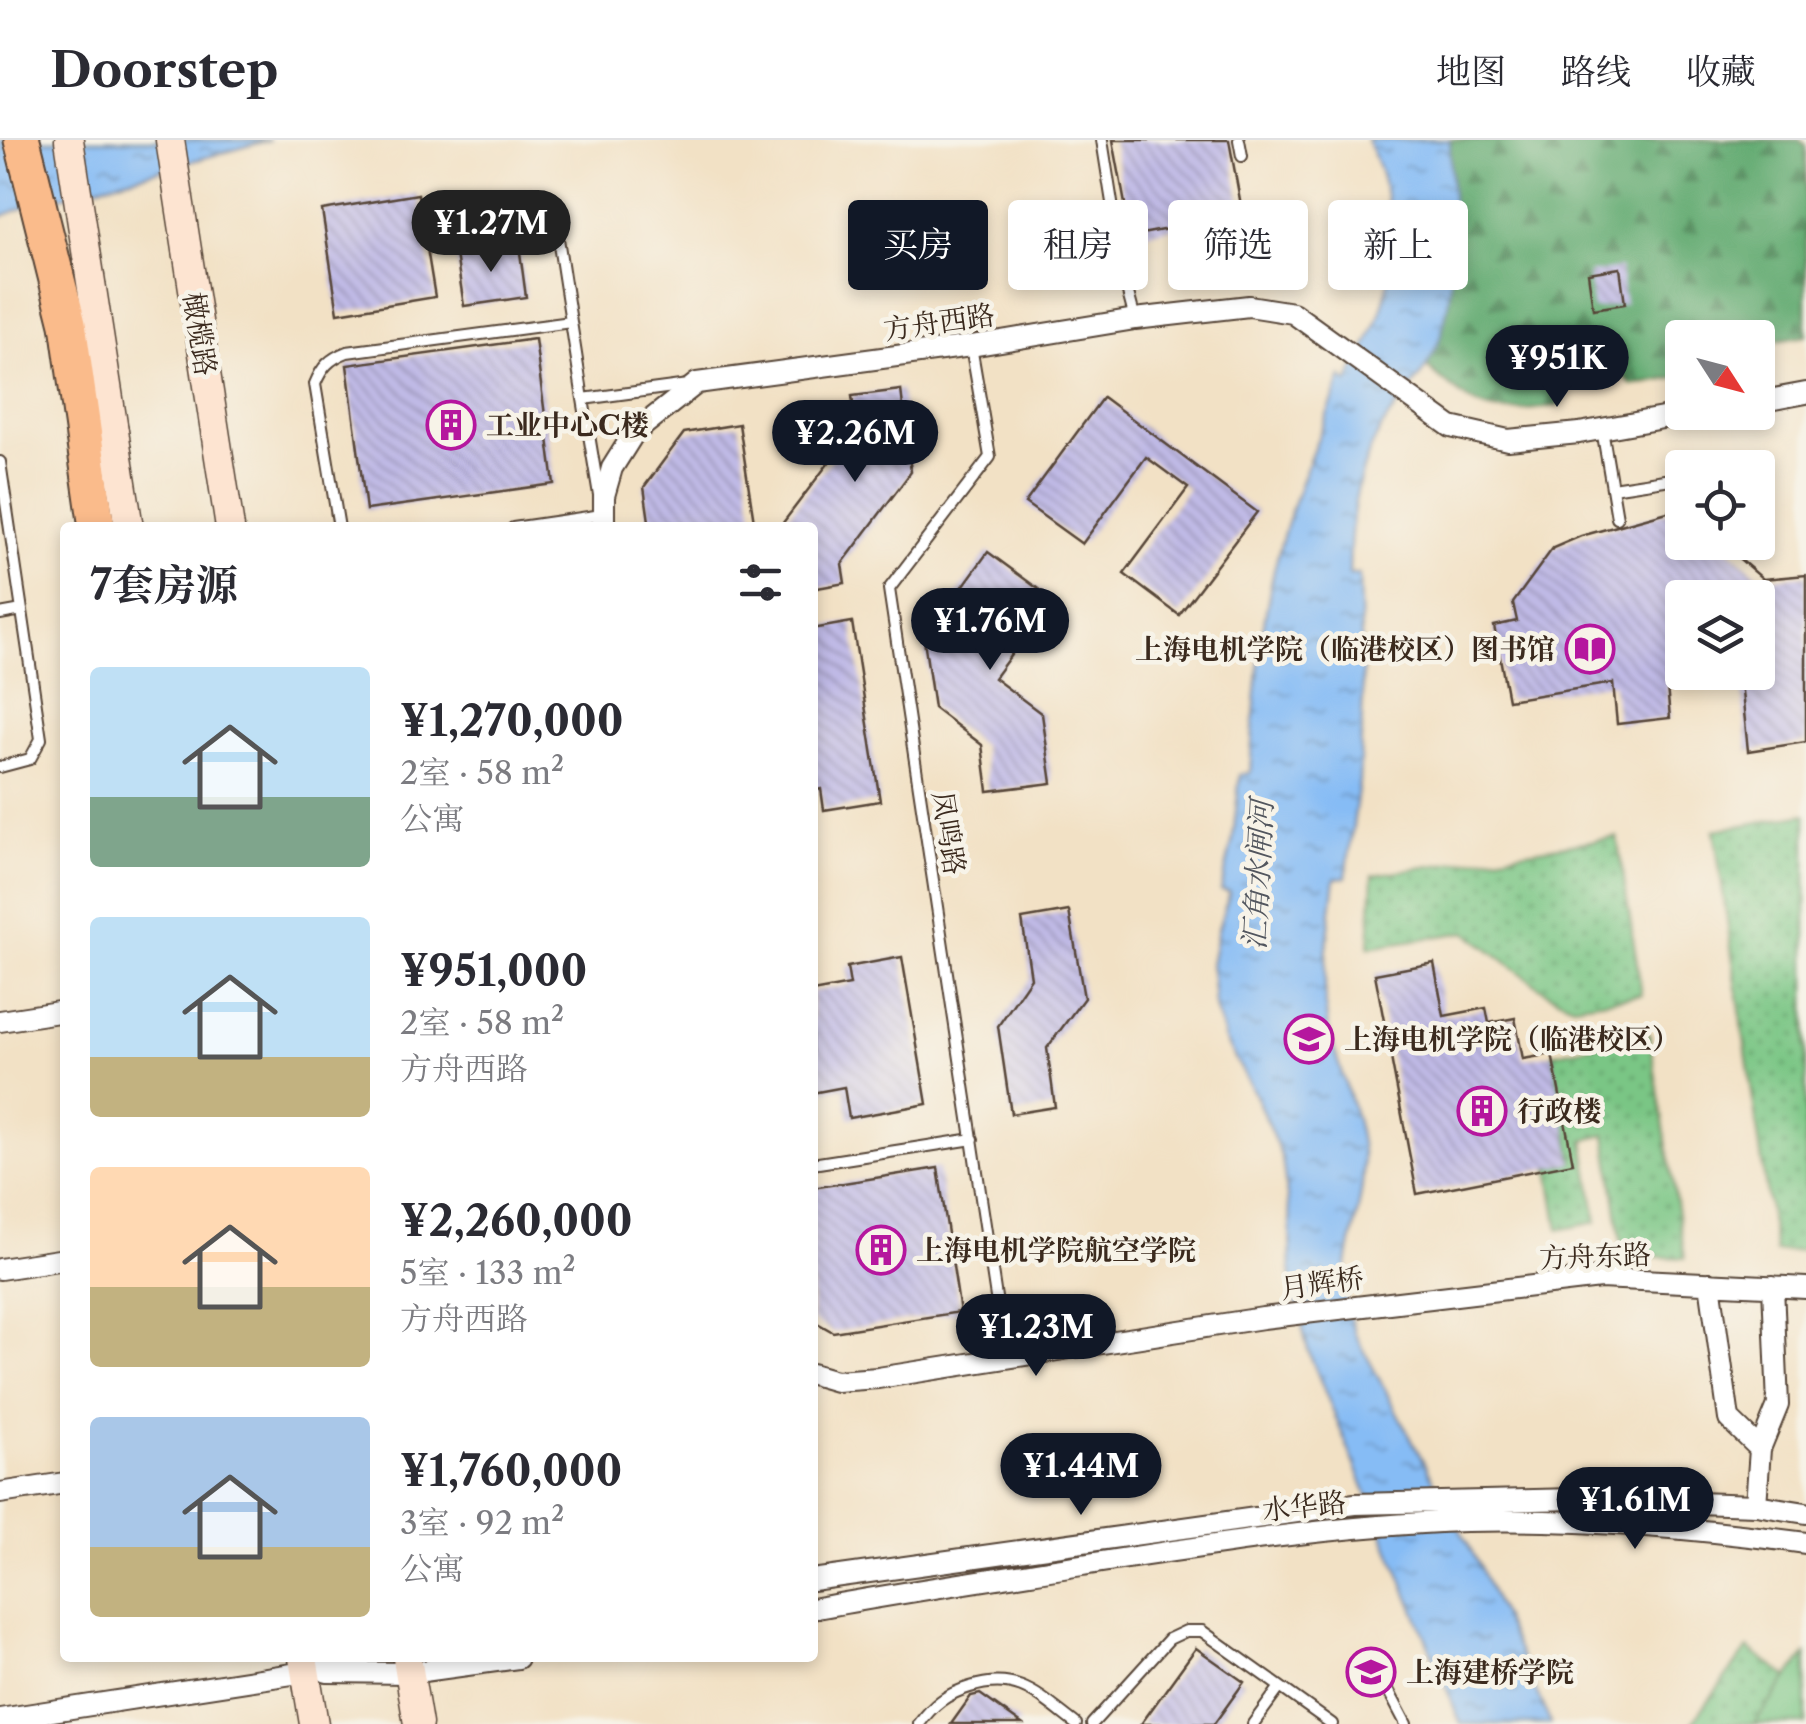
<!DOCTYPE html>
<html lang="zh">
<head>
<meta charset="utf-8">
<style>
	:root { --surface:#fff; --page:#f7f7f7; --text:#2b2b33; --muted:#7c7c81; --line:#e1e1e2; --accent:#111827 }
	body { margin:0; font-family:"Libre Caslon Text","Noto Serif SC",serif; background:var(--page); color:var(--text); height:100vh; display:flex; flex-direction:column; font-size:38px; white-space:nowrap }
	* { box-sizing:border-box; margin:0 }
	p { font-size:32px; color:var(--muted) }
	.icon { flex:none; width:55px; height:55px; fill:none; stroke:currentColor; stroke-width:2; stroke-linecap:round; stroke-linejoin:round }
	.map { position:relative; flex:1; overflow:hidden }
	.sheet { position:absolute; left:60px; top:382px; width:758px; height:1140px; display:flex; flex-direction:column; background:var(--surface); border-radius:10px; box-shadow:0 5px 15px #0003 }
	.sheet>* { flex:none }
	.top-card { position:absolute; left:848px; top:60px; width:808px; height:90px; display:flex; gap:20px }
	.needle { width:65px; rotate:126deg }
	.tools { position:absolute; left:1665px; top:180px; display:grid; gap:20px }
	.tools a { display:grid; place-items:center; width:110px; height:110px; border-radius:10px; background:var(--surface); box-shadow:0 5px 15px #0003; font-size:50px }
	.price { position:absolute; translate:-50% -85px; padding:0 22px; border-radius:35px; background:var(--accent); color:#fff; font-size:32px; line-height:65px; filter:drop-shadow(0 2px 5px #0008) }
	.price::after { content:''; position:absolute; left:50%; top:60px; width:30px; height:22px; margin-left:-15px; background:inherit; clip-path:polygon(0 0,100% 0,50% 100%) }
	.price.active { background:#222; color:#fff }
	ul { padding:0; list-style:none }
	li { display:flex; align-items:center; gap:30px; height:250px; padding:0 30px }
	li span { display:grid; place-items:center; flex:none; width:280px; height:200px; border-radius:10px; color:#555 }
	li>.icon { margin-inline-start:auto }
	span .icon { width:120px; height:120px; fill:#fffc; stroke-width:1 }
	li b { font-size:42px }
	h2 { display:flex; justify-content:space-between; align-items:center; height:120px; padding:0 30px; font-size:42px }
	.chip { padding:0 35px; border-radius:10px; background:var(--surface); box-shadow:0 5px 15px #0003; font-size:35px; line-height:90px }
	.chip.active { background:var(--accent); color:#fff }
	header { display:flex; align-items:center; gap:60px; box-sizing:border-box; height:140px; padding:0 50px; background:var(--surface); border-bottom:2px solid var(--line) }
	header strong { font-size:48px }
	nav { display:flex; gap:55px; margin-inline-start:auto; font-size:35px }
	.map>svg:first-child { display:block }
	.grass { fill:url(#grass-dots); stroke:#5a7852; stroke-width:2.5 }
	.forest { fill:url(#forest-firs); stroke:#4f6a48; stroke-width:2.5 }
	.green { fill:#7ac685; stroke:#5a7852; stroke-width:2.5 }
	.water { fill:url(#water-ripples); stroke:#60738a; stroke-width:2.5 }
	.building { fill:url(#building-back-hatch) }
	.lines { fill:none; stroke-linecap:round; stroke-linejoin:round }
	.lane-casing { stroke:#564537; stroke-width:14 }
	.street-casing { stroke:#564537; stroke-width:24 }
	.secondary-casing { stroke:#564537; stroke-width:31 }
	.highway-casing { stroke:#564537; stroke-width:39 }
	.lane { stroke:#fff; stroke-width:10 }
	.street { stroke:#fff; stroke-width:20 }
	.secondary { stroke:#fde4d1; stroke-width:28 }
	.highway { stroke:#fabb8b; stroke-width:35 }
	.labels { text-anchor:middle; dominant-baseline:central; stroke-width:9; stroke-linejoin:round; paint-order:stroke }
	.street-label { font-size:28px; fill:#3b2a1e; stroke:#f7f3e8 }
	.poi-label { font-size:28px; font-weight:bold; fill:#3b2a1e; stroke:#f7f3e8; text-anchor:start }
	.water-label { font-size:30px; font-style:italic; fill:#52565e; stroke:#f7f3e8 }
</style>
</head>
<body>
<header>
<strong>Doorstep</strong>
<nav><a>地图</a><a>路线</a><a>收藏</a></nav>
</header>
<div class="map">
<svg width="1806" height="1584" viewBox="0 0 1806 1584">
	<defs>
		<pattern id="grass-dots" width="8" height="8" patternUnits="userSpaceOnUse" patternTransform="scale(2.5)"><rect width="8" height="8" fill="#7ac685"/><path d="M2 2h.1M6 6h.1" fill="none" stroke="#65a16c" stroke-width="1.8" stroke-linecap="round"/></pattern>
		<pattern id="forest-firs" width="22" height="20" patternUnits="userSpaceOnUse" patternTransform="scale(2.5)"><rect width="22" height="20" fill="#63ab72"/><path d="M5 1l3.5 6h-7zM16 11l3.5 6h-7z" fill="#538b5d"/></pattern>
		<pattern id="water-ripples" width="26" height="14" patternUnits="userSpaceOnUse" patternTransform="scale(2.5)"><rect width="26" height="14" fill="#86bcf5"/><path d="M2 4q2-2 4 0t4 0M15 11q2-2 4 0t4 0" fill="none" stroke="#6f99c6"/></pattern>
		<pattern id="building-back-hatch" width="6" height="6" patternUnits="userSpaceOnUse" patternTransform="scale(2.5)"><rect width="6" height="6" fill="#c0bae6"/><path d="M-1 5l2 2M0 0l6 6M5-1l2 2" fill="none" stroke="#9d97ba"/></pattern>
	</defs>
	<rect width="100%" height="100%" fill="#f7f3e8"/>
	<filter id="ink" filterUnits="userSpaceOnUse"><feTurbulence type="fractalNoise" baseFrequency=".01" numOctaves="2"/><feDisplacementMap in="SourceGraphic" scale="20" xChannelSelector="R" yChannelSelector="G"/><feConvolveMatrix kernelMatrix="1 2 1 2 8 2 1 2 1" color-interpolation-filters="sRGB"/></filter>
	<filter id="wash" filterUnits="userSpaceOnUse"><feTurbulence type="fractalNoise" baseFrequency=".0048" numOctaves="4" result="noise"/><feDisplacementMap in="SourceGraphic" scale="40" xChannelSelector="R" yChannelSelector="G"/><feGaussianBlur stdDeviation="2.25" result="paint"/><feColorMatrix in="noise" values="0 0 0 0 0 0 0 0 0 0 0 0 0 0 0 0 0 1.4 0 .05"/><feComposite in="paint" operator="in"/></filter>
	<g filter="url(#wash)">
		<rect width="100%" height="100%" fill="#f2e1c5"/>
		<path class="grass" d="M1806 674V1110L1775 1112 1714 690Z
			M1617 697 1642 855 1573 865 1549 854 1466 792 1369 807 1373 735Z
			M1649 894 1685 1118 1623 1115 1606 995 1584 1000 1597 1082 1559 1090 1549 1028 1573 1022 1552 914Z
			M1748 1508 1788 1538 1754 1584H1691Z"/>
		<path class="forest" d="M1450 0H1799L1806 5V196L1758 204V198H1682V237L1632 246 1613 224 1604 222 1580 226 1568 236 1558 266C1487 276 1482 275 1427 227 1463 147 1447 83 1450 0Z"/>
		<path class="green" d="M1806 1514V1584H1754Z"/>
		<path class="water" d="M0 0H270L27 66 0 77Z
			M1367 0H1450C1451 65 1460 136 1440 198 1429 231 1405 254 1386 281 1355 328 1350 381 1349 435H1359L1363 554 1359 642 1346 737 1335 738C1330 783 1319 848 1329 891 1340 936 1362 979 1363 1025 1364 1069 1340 1123 1346 1162 1348 1172 1352 1183 1354 1192L1478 1423 1551 1584H1461L1308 1210 1291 1141 1290 1080 1282 1018 1256 956 1225 900 1214 864 1211 824 1218 789 1230 752 1221 750 1233 699 1240 634 1250 633C1254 572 1258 510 1270 449 1284 376 1315 307 1342 237L1348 243C1363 213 1381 181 1387 147 1396 101 1389 41 1367 0Z"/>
		<g id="blocks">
			<path class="building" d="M1113 0H1229L1247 98 1214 104 1210 81 1131 96Z
				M418 54 435 157 338 173 322 70Z
				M519 105 526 157 464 166 456 114Z
				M1620 128 1625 164 1593 169 1588 133Z
				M535 199 554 344 366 370 347 225Z
				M901 250 911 332 842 424 845 443 812 449V388H779L856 287 852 256Z
				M1103 257 1257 372 1179 475 1124 434 1188 348 1146 317 1082 404 1025 363Z
				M739 284 755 388H650L644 347 684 293Z
				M1682 368V402H1720L1763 439 1806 435V602L1748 611 1740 532H1758V458H1682V534L1666 536 1670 578 1617 584 1613 543 1508 560 1494 486 1517 481 1513 463 1553 408 1581 396Z
				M988 412 1052 459 994 538 1042 574 1052 643 988 651 982 605 934 568 924 500Z
				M852 482 880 661 824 670 821 649 812 651V489Z
				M1069 771 1084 858 1047 908 1055 967 1011 974 998 886 1031 838 1022 779Z
				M902 817 927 964 849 978 844 947 812 953V852L850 845 847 827Z
				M1434 823 1444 876 1486 868 1489 883 1515 878 1523 919 1552 914 1573 1023 1417 1054 1375 834Z
				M938 1028 960 1172 833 1192 812 1180V1048Z
				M1196 1508 1244 1542 1214 1584H1141Z
				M980 1554 1022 1584H951L971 1556Z"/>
		</g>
	</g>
	<g filter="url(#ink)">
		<use href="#blocks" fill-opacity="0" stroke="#564537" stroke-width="2.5"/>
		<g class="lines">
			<g class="lane-casing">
				<path id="lane" d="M1102 0 1124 138 1135 179
					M1239 0 1242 16
					M446 94 555 79 583 259
					M971 206 990 317 889 449 1005 1217
					M1602 289 1617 378
					M0 322 41 599 30 619 0 627
					M1612 348 1671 339 1682 346
					M599 355 583 259 688 245
					M339 388 315 244C322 227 329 219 347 212L571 182
					M513 388 602 375V371
					M0 474 22 470
					M812 1024 973 999
					M1386 1546 1406 1584
					M919 1584C933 1565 946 1554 970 1547 1018 1532 1039 1556 1076 1584
					M1092 1584 1169 1499 1186 1491H1202L1332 1584
					M1253 1584 1280 1547"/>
			</g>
			<g class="street-casing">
				<path id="street" d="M1758 262 1806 253
					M604 388V356L612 328 634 293 697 243 971 206 1135 179 1249 166 1293 173 1451 287 1508 300 1579 293 1696 272
					M0 881 65 871
					M0 1129 65 1119
					M1710 1143 1729 1279 1760 1309
					M812 1234 836 1241 878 1238 1263 1178 1600 1138 1806 1148
					M0 1353 65 1343
					M1756 1365 1760 1309 1778 1265 1773 1146
					M812 1440 1355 1364 1575 1359 1756 1365 1806 1373
					M812 1469C902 1452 992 1439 1082 1425 1210 1405 1336 1385 1466 1381 1579 1378 1694 1388 1806 1403
					M327 1532 409 1533 518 1518
					M0 1579 305 1532 354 1518"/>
			</g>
			<g class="secondary-casing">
				<path id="secondary" d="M69 0 129 388
					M170 0 230 388
					M303 1518 314 1584
					M407 1518 418 1584"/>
			</g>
			<g class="highway-casing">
				<path id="highway" d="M22 0 68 184 97 388"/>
			</g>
			<use href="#lane" class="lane"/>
			<use href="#street" class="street"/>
			<use href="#secondary" class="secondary"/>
			<use href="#highway" class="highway"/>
		</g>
	</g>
	<defs>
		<g id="building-ring" transform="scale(2.5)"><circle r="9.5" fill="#f7f3e8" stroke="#b5179e" stroke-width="1.5"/><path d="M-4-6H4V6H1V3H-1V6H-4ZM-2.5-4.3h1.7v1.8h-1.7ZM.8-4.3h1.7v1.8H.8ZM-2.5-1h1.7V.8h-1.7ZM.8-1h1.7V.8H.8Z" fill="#b5179e"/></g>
		<g id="library-ring" transform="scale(2.5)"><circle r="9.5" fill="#f7f3e8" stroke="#b5179e" stroke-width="1.5"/><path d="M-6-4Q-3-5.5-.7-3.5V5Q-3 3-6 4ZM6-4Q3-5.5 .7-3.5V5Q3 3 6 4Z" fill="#b5179e"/></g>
		<g id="university-ring" transform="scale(2.5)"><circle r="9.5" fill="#f7f3e8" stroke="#b5179e" stroke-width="1.5"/><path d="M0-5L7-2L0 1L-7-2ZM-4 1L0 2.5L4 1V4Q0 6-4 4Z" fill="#b5179e"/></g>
	</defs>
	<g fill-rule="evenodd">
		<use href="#building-ring" x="451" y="285"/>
		<use href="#library-ring" x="1590" y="509"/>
		<use href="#university-ring" x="1309" y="899"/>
		<use href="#building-ring" x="1482" y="971"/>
		<use href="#building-ring" x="881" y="1110"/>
		<use href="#university-ring" x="1371" y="1532"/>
	</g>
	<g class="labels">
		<g class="street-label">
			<text transform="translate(939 182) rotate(-8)">方舟西路</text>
			<text transform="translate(200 194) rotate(81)">橄榄路</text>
			<text transform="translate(949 693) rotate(81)">凤鸣路</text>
			<text transform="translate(1595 1116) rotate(-2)">方舟东路</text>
			<text transform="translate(1322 1143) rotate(-8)">月辉桥</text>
			<text transform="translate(1304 1366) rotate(-6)">水华路</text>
		</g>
		<g class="poi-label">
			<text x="486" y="285">工业中心C楼</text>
			<text x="1555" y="509" text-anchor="end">上海电机学院（临港校区）图书馆</text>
			<text x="1344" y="899">上海电机学院（临港校区）</text>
			<text x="1517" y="971">行政楼</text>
			<text x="916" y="1110">上海电机学院航空学院</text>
			<text x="1406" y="1532">上海建桥学院</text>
		</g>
		<g class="water-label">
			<text transform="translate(1258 735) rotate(-87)">汇角水闸河</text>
		</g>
	</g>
</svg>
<div class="tools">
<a><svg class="needle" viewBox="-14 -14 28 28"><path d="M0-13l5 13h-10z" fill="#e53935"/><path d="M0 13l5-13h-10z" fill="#7c7c81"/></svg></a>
<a><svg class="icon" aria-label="locate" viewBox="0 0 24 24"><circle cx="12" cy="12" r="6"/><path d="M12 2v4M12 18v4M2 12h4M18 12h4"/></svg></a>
<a><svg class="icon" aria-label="layers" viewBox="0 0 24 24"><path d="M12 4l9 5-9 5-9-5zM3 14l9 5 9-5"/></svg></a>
</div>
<b class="price active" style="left:491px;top:135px">¥1.27M</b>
<b class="price" style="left:1557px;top:270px">¥951K</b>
<b class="price" style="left:855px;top:345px">¥2.26M</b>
<b class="price" style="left:990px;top:533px">¥1.76M</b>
<b class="price" style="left:1036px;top:1239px">¥1.23M</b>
<b class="price" style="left:1081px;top:1378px">¥1.44M</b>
<b class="price" style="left:1635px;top:1412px">¥1.61M</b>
<div class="top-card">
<a class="chip active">买房</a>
<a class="chip">租房</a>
<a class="chip">筛选</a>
<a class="chip">新上</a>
</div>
<section class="sheet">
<h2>7套房源<svg class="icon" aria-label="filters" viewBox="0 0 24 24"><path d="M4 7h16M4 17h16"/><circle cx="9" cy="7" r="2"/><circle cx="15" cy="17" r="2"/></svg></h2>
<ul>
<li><span style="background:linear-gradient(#bfe0f5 65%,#7fa58c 0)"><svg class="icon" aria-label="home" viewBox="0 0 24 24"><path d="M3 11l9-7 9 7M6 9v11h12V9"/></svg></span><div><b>¥1,270,000</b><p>2室 · 58 m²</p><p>公寓</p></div></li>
<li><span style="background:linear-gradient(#bfe0f5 70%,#c2b280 0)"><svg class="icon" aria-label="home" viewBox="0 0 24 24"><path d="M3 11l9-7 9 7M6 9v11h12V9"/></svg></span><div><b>¥951,000</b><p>2室 · 58 m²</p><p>方舟西路</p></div></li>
<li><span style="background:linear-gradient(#ffd9b3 60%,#c2b280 0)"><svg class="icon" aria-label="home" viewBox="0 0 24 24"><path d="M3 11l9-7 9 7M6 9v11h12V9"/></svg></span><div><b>¥2,260,000</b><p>5室 · 133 m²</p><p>方舟西路</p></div></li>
<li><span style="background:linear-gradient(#a9c7e8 65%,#c2b280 0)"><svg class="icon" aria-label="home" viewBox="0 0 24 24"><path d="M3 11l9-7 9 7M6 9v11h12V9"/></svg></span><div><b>¥1,760,000</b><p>3室 · 92 m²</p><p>公寓</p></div></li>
</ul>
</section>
</div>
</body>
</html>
